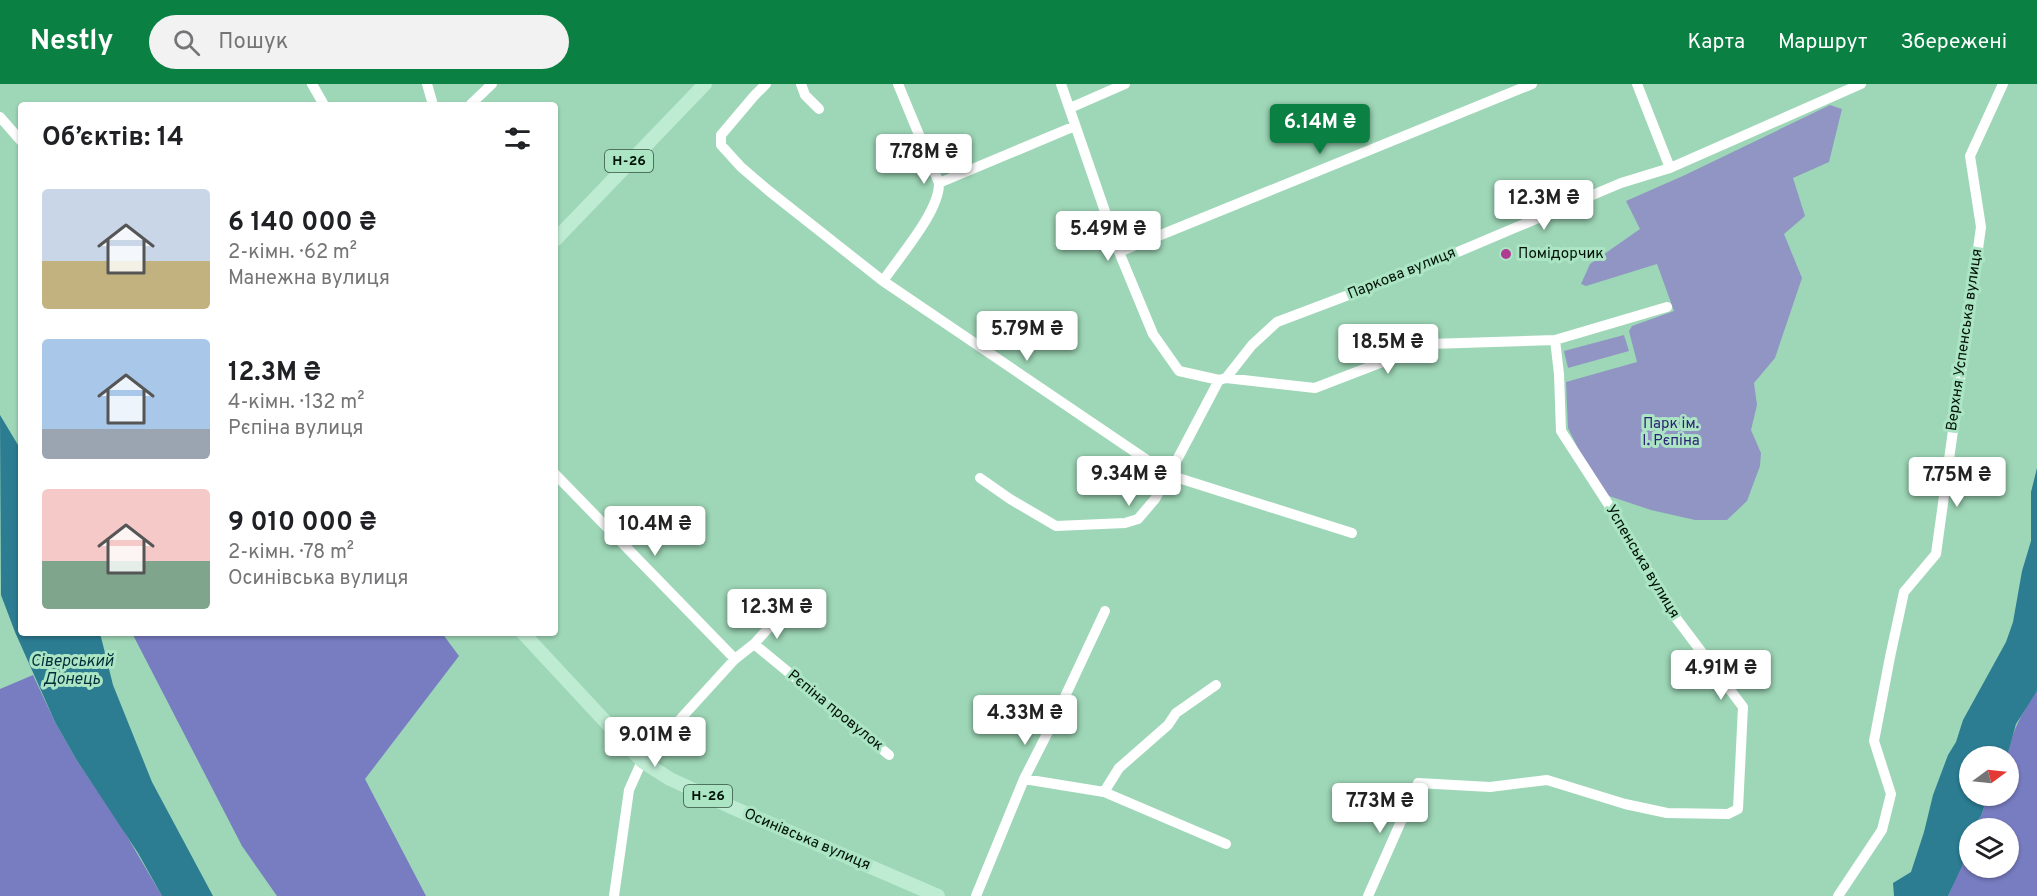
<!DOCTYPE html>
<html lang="uk">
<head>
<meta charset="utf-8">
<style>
	:root { --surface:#fff; --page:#f2f2f2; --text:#202124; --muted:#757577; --accent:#0b8043 }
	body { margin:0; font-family:Overpass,sans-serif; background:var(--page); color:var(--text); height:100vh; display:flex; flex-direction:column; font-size:22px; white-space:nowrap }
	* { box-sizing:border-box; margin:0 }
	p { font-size:20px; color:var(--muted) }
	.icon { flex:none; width:33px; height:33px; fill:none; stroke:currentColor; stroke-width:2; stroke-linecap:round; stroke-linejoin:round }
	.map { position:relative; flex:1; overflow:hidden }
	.panel { position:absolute; left:18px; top:18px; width:540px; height:534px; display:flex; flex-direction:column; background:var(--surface); border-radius:6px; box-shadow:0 2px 4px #0004 }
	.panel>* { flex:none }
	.needle { width:39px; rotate:75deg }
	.buttons { position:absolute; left:1959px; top:662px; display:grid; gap:12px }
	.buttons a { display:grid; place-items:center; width:60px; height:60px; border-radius:50%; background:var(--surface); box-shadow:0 2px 4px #0004; font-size:30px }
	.price { position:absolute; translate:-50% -51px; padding:0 14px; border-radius:6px; background:#fff; color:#222; font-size:20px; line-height:39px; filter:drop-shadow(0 2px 3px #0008) }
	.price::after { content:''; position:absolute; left:50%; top:36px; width:18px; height:14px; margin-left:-9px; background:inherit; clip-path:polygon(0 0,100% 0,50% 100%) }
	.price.selected { background:var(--accent); color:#fff }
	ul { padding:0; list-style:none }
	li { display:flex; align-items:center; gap:18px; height:150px; padding:0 24px }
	li span { display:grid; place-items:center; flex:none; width:168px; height:120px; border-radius:6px; color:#555 }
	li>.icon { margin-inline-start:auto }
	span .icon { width:72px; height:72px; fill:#fffc; stroke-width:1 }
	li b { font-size:26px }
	h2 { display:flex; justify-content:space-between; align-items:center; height:72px; padding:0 24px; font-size:26px }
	header { display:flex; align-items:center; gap:36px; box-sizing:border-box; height:84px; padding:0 30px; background:var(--accent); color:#fff }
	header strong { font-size:28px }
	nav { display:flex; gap:33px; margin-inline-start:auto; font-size:21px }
	.search { width:420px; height:54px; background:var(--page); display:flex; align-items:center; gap:15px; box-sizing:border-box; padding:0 21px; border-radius:33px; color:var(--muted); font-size:22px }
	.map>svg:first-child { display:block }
	.green { fill:#9095c4 }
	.forest { fill:#787dc2 }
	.water { fill:#2c7c92 }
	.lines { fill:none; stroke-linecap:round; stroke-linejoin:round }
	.minor { stroke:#fff; stroke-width:10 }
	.major { stroke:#beecd3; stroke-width:14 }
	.poi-dot { fill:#b13b93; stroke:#abe5c4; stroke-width:2 }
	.labels { text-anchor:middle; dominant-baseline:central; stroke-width:6; stroke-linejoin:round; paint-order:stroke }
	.shield { fill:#abe5c4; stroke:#335140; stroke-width:1.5 }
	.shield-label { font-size:14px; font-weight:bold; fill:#001208 }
	.poi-label { font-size:15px; fill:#001208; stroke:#abe5c4; text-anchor:start }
	.street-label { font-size:15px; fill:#001208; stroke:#abe5c4 }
	.park-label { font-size:15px; fill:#2b2476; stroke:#abe5c4 }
	.water-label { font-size:16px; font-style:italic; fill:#002f3b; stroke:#abe5c4 }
</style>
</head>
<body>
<header>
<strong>Nestly</strong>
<div class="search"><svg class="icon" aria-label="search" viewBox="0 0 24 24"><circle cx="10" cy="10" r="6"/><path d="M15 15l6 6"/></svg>Пошук</div>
<nav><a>Карта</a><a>Маршрут</a><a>Збережені</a></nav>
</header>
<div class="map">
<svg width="2037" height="812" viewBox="0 0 2037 812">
	<rect width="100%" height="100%" fill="#9ed7b7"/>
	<path class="green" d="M1830 21 1842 25 1829 78 1793 94 1805 132 1784 150 1802 194 1775 274 1754 299 1757 321 1751 346 1761 369 1760 382 1747 417 1727 436H1695L1651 426 1600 409 1568 344 1566 298 1637 278 1629 247 1632 242 1674 227 1657 180 1586 202 1581 200 1590 180 1640 145 1626 117 1685 91Z
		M1624 251 1629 267 1568 284 1564 267Z"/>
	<path class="forest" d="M132 549H442L459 572 365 695 426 812H277L242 762Z
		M33 591 55 638 76 675 121 742 162 812H0V605Z
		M2037 607V812H1948C1959 791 1959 765 1969 747L1970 783H2008V744H1972L1981 732 1988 711H2008V672H2007C2012 647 2022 628 2037 607Z"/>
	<path class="water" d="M0 331 21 366V549H100L113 601 152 698 213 812H162L138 769 76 675 55 638 15 548 1 511Z
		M2037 384V607L2016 640 2007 672H1970V711H1988L1981 732 1972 744H1970L1965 754 1962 782 1948 812H1894L1893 799 1911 788 1924 748 1933 711 1948 671 1956 658 1963 636 2006 558 2013 538 2022 487 2031 457V408Z"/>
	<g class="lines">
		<path class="minor" d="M312 0 324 21
			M427 0 433 21
			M766 0 754 12 721 51V61L741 83 769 107 883 197 1169 391 1352 449
			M801 0 805 11 819 25
			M1061 0 1119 168 1153 250 1179 287 1219 296 1226 294 1315 304 1429 260 1555 256 1667 223
			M1637 0 1670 84
			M470 21 492 0
			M1070 24 1125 0
			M0 33 21 57
			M939 99 1075 42
			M1119 168 1532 0
			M883 197C899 173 940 127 939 99L898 0
			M1226 294 1252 261 1277 238 1420 184 1621 99 1670 84 1861 0
			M555 390 735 575
			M980 394 1010 415 1056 442 1125 439 1138 435 1155 415 1169 391 1219 296
			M754 560 889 671
			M1024 695 1104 708 1226 760
			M1104 708 1119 684 1168 641 1176 629 1216 601
			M614 812 629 706 642 677 735 575 754 560 772 540 785 537 799 539 816 535
			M976 812 1024 695 1054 636 1105 527
			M1368 812 1418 699 1490 703 1547 696 1625 720 1667 729 1728 730 1738 725 1743 623 1676 534 1616 432 1561 347 1559 290 1555 256
			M1838 812 1882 746 1891 710 1874 657 1890 573 1904 508 1936 470 1981 143 1970 72 2003 0"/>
		<path class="major" d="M555 156 705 0
			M523 549 642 677 670 695 729 722 938 812"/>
	</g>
	<circle class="poi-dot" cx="1506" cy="170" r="6"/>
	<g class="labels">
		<g class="shield">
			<rect x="605" y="66" width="48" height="22" rx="4.5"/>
			<rect x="684" y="701" width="48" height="22" rx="4.5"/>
		</g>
		<g class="shield-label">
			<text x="629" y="77">Н-26</text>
			<text x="708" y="712">Н-26</text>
		</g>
		<g class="poi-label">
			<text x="1518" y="170">Помідорчик</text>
		</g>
		<g class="street-label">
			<text transform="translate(1402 190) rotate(-22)">Паркова вулиця</text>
			<text transform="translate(1965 256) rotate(-82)">Верхня Успенська вулиця</text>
			<text transform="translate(1642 478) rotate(59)">Успенська вулиця</text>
			<text transform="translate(835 627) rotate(39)">Рєпіна провулок</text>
			<text transform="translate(807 756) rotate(23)">Осинівська вулиця</text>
		</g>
		<g class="park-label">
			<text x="1671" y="340">Парк ім.<tspan x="1671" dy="17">І. Рєпіна</tspan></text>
		</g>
		<g class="water-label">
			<text x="72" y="578">Сіверський<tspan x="72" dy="18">Донець</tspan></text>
		</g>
	</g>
</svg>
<div class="buttons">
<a><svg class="needle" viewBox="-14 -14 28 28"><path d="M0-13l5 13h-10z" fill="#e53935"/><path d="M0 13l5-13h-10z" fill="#757577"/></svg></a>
<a><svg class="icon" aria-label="layers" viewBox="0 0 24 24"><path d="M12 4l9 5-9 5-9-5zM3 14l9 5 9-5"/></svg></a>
</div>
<b class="price selected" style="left:1320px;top:71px">6.14M ₴</b>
<b class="price" style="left:924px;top:101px">7.78M ₴</b>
<b class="price" style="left:1544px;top:147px">12.3M ₴</b>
<b class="price" style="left:1108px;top:178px">5.49M ₴</b>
<b class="price" style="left:1027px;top:278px">5.79M ₴</b>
<b class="price" style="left:1388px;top:291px">18.5M ₴</b>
<b class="price" style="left:1129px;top:423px">9.34M ₴</b>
<b class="price" style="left:1957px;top:424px">7.75M ₴</b>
<b class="price" style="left:655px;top:473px">10.4M ₴</b>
<b class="price" style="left:777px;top:556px">12.3M ₴</b>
<b class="price" style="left:1721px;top:617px">4.91M ₴</b>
<b class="price" style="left:1025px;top:662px">4.33M ₴</b>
<b class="price" style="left:655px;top:684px">9.01M ₴</b>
<b class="price" style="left:1380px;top:750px">7.73M ₴</b>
<section class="panel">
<h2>Об’єктів: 14<svg class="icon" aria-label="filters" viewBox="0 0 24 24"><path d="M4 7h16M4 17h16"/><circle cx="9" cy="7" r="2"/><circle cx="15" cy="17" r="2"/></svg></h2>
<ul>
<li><span style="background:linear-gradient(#c9d6e8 60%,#c2b280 0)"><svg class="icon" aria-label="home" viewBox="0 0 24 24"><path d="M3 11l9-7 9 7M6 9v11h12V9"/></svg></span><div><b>6 140 000 ₴</b><p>2-кімн. · 62 m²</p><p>Манежна вулиця</p></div></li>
<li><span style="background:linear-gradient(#a9c7e8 75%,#9aa5b1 0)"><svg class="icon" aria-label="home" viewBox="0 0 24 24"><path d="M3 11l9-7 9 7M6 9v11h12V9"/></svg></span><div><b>12.3M ₴</b><p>4-кімн. · 132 m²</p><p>Рєпіна вулиця</p></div></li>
<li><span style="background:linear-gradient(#f6c9c9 60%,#7fa58c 0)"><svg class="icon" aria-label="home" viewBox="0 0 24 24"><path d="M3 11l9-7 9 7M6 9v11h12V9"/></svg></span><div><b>9 010 000 ₴</b><p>2-кімн. · 78 m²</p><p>Осинівська вулиця</p></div></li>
</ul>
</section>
</div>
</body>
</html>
